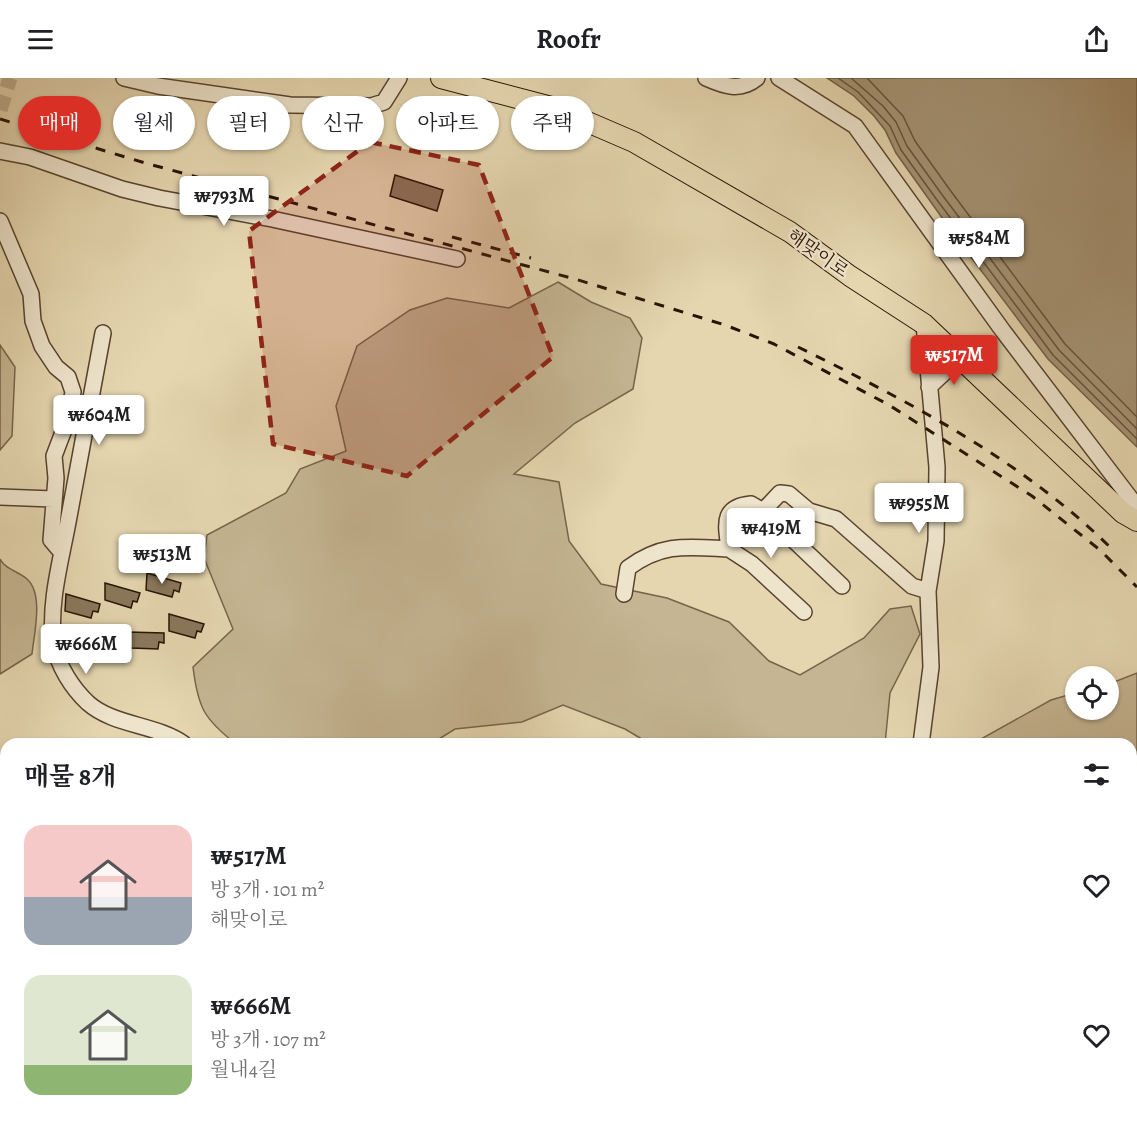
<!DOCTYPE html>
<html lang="ko">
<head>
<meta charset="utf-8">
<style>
	:root { --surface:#fff; --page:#f6f6f6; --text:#202124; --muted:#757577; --accent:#d93025 }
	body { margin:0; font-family:Alegreya,"Noto Serif KR",serif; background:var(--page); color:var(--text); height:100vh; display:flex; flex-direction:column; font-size:22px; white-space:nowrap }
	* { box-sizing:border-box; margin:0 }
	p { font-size:20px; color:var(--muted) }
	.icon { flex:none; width:33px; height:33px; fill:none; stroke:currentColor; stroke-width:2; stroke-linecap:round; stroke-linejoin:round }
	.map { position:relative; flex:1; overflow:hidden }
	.details { position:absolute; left:0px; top:660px; width:1137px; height:386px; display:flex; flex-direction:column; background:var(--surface); border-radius:18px 18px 0 0; box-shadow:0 2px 4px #0004 }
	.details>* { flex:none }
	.banner { position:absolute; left:18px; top:18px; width:600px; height:54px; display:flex; gap:12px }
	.fabs { position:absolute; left:1065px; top:588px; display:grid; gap:12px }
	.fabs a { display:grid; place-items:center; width:54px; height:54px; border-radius:50%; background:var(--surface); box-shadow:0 2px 4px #0004; font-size:30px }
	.price { position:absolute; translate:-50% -51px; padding:0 14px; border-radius:6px; background:#fff; color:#222; font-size:20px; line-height:39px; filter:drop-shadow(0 2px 3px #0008) }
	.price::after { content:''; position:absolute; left:50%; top:36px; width:18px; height:14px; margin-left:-9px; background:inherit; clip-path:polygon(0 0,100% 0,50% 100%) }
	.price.on { background:var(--accent); color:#fff }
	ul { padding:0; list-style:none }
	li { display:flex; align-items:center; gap:18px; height:150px; padding:0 24px }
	li span { display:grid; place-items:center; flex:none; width:168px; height:120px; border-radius:18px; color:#555 }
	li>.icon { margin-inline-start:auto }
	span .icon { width:72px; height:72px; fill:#fffc; stroke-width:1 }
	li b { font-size:26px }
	h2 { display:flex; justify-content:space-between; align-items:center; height:72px; padding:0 24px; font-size:26px }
	.tag { padding:0 21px; border-radius:27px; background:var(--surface); box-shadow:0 2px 4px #0004; font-size:21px; line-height:54px }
	.tag.on { background:var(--accent); color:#fff }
	header { display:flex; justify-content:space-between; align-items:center; height:78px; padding:0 24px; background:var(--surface); font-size:27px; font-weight:700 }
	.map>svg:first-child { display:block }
	.green { fill:#c5b592; stroke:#76644a; stroke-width:1.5 }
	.water { fill:#a59374; stroke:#735f46; stroke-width:1.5 }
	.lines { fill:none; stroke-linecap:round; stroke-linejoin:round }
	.shore { stroke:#66523a; stroke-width:1.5 }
	.building { fill:#8a785c; stroke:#281201; stroke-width:1.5 }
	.minor-tunnel { stroke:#bfaf8d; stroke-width:15; stroke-dasharray:15 8; stroke-linecap:butt }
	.minor-casing { stroke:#57432d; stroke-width:18 }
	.major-casing { stroke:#281201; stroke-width:22 }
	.highway-casing { stroke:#281201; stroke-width:26 }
	.minor { stroke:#eee4cc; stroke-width:15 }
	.major { stroke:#e5d6b0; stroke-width:20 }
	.highway { stroke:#e5d6b0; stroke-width:22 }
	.rail { stroke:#281201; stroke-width:3; stroke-dasharray:10 10; stroke-linecap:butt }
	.marked { fill:#8f2418; fill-opacity:0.2; stroke:#8f2418; stroke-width:4.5; stroke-dasharray:12 8; stroke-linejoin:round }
	.labels { text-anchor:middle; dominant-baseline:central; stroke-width:4.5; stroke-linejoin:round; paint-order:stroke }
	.street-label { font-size:18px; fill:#281201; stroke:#eee4cc }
</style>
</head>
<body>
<header><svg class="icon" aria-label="menu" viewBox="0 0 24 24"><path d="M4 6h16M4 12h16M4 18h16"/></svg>Roofr<svg class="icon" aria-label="share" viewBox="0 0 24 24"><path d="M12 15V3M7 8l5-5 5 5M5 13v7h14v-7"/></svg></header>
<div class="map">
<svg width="1137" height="1045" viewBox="0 0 1137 1045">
	<rect width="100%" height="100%" fill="#e5d6b0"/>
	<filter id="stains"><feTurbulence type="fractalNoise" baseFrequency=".00333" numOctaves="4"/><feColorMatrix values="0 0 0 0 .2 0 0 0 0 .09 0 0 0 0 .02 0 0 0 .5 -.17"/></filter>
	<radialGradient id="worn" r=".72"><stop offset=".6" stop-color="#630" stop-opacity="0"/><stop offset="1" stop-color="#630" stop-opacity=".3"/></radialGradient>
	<path class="green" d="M558 204 591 224 630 240 642 260 633 311 575 345 514 396 559 404 569 463 601 506 667 520 729 544 769 583 800 597 864 560 890 531 911 528 920 556 890 615 885 666H650L625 651 563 627 522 644 455 651 431 666H236C204 641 198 630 193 589L233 551 204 480 207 457 286 415 300 391 346 373 336 328 357 268 410 232 447 220 509 230Z
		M0 267 15 289 12 358 0 372Z
		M0 481C6 492 18 493 27 501 44 516 34 556 32 576L0 596Z
		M1137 595V853L1131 856V666H972L1051 622 1075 615 1076 632H1108L1109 606Z
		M6 932V1040H147L143 1045H0V935Z"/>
	<path class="water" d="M827 0H1137V369L1048 281 955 158 896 75 885 52 874 38 854 18Z"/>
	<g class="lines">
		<path class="shore" d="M838 0 858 14 890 48 901 72 937 122 1053 277 1137 361
			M851 0 883 28 896 44 907 68 943 118 1059 272 1137 351
			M867 0 903 38 915 63 950 112 1065 266 1137 339"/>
	</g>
	<path class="building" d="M395 97 443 112 437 133 390 118Z
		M147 495 181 505 179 514 174 512 172 519 146 512Z
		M105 505 140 515 137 524 133 523 131 530 105 522Z
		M66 516 100 526 98 534 93 533 91 540 65 533Z
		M169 536 204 546 201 554 197 553 195 560 169 553Z
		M128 554 164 555V565L159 564 158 571 131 570Z
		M89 563 124 568 123 577H118L117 584 90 580Z
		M189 1040H204L212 1045H186Z"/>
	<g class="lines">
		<path class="minor-tunnel" d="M0 32 10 0"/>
		<g class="minor-casing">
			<path id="minor" d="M124 0 158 8 290 27 371 28 384 24 399 0
				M706 0C724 8 740 14 757 0
				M779 0 855 48 1003 253 1137 429
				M0 73 30 79 122 111 159 120 272 141 457 181
				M0 143 31 216 33 243 42 268 56 289 68 299 73 314 68 341 54 378 56 400 51 462 62 475
				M103 255C91 318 80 381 68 444 61 482 48 528 54 566 58 588 72 610 88 625 114 648 156 646 184 666
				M929 309 947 292 966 285
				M0 419 53 421
				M763 433 751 426C721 429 726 446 729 471L752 486 804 534
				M842 508 763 433 780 415 789 416 809 433 836 441 912 508 928 513
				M624 516 628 490C663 464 689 469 729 471
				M921 666 931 589 928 513 936 463 937 389 924 246
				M0 783 6 786
				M66 1045 69 1040"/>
		</g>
		<g class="major-casing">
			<path id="major" d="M441 0 555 30 634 64 790 154 850 198 924 246 1123 435 1137 443"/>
		</g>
		<g class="highway-casing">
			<path id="highway" d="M0 711 6 714
				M0 729 6 732
				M522 1040 531 1045
				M553 1040 562 1045"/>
		</g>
		<use href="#minor" class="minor"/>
		<use href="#major" class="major"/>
		<use href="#highway" class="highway"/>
		<path class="rail" d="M0 41 145 85 575 201 725 247 774 266 889 327 1032 418 1100 472 1137 509
			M452 159 531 180
			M798 269C910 324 1025 384 1114 473"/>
	</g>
	<path class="marked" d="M370 64 479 87 553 279 407 398 273 366 249 153Z"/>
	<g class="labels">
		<g class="street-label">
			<text transform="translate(818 175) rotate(35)">해맞이로</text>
		</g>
	</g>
	<rect width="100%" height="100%" filter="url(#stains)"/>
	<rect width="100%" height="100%" fill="url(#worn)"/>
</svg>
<div class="fabs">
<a><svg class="icon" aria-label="locate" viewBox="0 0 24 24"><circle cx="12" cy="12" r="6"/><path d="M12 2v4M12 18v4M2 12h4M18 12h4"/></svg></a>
</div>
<b class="price" style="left:224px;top:149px">₩793M</b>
<b class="price" style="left:979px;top:191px">₩584M</b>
<b class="price on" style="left:954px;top:308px">₩517M</b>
<b class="price" style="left:99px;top:368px">₩604M</b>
<b class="price" style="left:919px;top:456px">₩955M</b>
<b class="price" style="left:771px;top:481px">₩419M</b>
<b class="price" style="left:162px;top:507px">₩513M</b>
<b class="price" style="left:86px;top:597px">₩666M</b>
<div class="banner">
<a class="tag on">매매</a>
<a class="tag">월세</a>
<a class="tag">필터</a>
<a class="tag">신규</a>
<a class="tag">아파트</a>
<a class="tag">주택</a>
</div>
<section class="details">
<h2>매물 8개<svg class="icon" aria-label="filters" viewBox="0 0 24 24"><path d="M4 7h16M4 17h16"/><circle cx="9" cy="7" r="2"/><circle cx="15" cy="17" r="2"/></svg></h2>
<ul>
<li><span style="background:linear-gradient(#f6c9c9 60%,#9aa5b1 0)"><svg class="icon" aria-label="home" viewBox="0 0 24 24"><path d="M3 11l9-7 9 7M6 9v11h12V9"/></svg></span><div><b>₩517M</b><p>방 3개 · 101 m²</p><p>해맞이로</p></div><svg class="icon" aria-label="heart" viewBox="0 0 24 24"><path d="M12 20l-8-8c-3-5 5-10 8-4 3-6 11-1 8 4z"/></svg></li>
<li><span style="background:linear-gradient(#dfe7d0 75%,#8fb573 0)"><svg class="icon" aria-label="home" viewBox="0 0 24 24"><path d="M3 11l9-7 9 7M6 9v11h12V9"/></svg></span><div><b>₩666M</b><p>방 3개 · 107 m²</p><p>월내4길</p></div><svg class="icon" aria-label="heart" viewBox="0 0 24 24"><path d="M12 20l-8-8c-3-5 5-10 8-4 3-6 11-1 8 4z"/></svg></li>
</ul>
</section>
</div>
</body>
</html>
